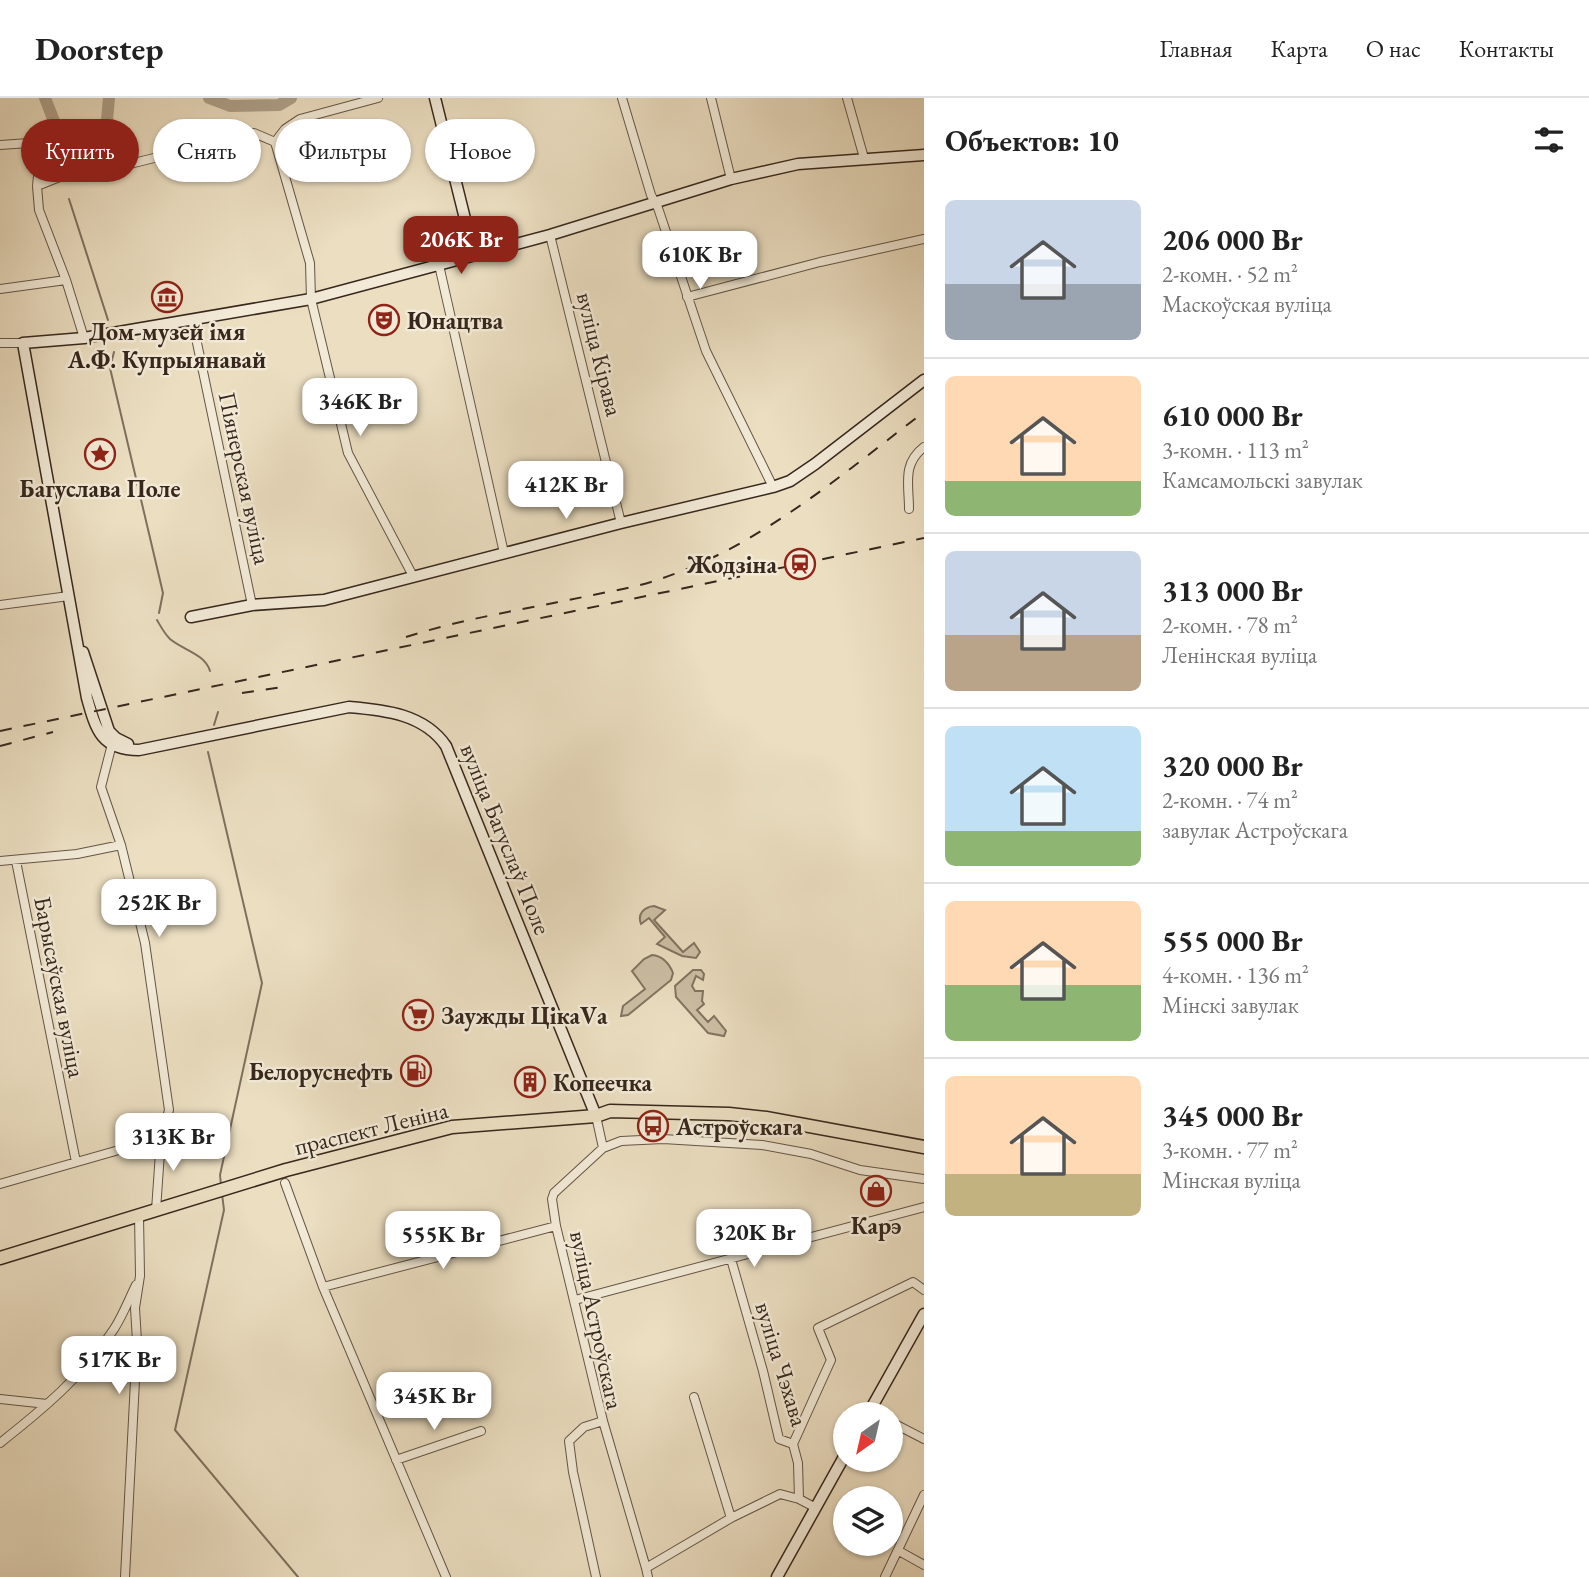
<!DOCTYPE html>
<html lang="ru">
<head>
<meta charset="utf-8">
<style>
	:root { --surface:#fff; --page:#f2f2f2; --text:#222; --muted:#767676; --line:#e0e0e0; --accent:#8f2418 }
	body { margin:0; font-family:"EB Garamond",serif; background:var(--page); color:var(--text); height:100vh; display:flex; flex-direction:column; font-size:26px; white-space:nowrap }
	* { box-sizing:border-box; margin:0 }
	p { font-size:23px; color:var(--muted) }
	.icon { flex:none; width:38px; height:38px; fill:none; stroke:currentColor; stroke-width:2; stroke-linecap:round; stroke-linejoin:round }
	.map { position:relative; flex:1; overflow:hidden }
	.sheet { display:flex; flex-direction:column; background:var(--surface); width:665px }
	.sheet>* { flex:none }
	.guide { position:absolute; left:21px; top:21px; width:665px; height:63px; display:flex; gap:14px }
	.needle { width:46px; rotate:214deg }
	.buttons { position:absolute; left:833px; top:1304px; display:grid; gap:14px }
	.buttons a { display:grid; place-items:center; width:70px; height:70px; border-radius:50%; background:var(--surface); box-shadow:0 2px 5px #0004; font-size:35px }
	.price { position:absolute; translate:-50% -60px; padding:0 16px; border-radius:14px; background:#fff; color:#222; font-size:23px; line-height:46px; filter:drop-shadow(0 2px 4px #0008) }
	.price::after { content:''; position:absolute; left:50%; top:42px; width:21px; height:16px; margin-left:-10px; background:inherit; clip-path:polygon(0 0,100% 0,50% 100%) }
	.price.active { background:var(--accent); color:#fff }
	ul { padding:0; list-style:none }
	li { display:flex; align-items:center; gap:21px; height:175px; padding:0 21px }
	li+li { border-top:2px solid var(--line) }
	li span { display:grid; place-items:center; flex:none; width:196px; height:140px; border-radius:10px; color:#555 }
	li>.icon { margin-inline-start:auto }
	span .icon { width:84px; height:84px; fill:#fffc; stroke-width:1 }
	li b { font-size:30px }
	h2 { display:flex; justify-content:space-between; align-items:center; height:84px; padding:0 21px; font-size:30px }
	.tag { padding:0 24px; border-radius:32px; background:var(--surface); box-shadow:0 2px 5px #0004; font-size:24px; line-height:63px }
	.tag.active { background:var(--accent); color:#fff }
	header { display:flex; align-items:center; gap:42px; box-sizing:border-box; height:98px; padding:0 35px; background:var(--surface); border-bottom:2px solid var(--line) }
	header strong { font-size:33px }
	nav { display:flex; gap:38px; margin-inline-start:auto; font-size:24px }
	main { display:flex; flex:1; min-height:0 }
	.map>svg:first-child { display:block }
	.green { fill:#ccbfa5; stroke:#827361; stroke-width:2 }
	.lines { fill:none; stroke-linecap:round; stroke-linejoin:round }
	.stream { stroke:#7e705e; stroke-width:2 }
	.river { stroke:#aea089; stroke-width:12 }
	.street-casing { stroke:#645546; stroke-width:10 }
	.secondary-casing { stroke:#37271d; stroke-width:13 }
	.primary-casing { stroke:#37271d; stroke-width:15 }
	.street { stroke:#f2ead7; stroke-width:8 }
	.secondary { stroke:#f2ead7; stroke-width:10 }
	.primary { stroke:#ebdec1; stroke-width:12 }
	.rail { stroke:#37271d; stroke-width:2; stroke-dasharray:12 12; stroke-linecap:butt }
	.labels { text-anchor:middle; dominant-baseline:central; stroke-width:5; stroke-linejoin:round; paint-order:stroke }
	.poi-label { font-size:24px; font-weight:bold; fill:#37271d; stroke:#f2ead7; text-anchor:start }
	.street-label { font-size:24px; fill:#37271d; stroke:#f2ead7 }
</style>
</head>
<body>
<header>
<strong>Doorstep</strong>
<nav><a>Главная</a><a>Карта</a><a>О нас</a><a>Контакты</a></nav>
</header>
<main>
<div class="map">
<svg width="924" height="1479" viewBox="0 0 924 1479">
	<rect width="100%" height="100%" fill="#ebdec1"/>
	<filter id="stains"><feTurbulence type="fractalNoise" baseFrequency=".00286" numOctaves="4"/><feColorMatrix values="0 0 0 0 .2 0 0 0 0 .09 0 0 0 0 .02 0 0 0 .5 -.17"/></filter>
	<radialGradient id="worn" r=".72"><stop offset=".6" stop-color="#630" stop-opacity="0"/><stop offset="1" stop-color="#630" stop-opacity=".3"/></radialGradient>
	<path class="green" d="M654 808 665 812 654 822 683 854 694 845 700 854 696 860 682 858 657 846 665 839 649 820 641 826C637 816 644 809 654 808Z
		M652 857C662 858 669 865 673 875L671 882 628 917 621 918 623 908 645 891 632 873 644 861Z
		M693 872H701L704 876 703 882 696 878 692 888 695 893H703L702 903 704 906 697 912 708 924 714 918 726 933 724 938 708 935 676 899 675 888Z"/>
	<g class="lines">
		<path class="stream" d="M88 66 95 44
			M69 101 108 222
			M114 254 110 270 163 495 159 515
			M157 522C161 529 164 535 170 541 183 552 205 556 210 573
			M214 627 218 614
			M208 654 262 885 220 1077 221 1087
			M222 1096 224 1112 175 1332 298 1479"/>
		<path class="river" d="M45 0 59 36 83 44H95L106 33 109 0
			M209 0 230 8 279 7 291 0"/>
		<g class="street-casing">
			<path id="street" d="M622 0 651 97 658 110 706 253 773 389
				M711 0 731 81
				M847 0 864 60
				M275 44 310 165 311 201 348 355 413 478
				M0 47 29 45 35 50 40 58 37 88 39 112 66 182 84 240
				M37 88 62 78 98 74 254 35 275 44 285 31 300 21 378 0
				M550 137 621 425
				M439 167 504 455
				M0 191 66 182
				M687 199 820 164 924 141
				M192 221 252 507
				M0 245H23
				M909 411C909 386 902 366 924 349
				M0 507 69 498
				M112 646 101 689 121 747 145 845 169 1012 161 1040 156 1112
				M0 763 77 756 121 747
				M16 763 76 1064
				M603 1050 621 1043 663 1041 762 1047 811 1056 860 1072 924 1081
				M285 1085 323 1189 446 1479
				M0 1086 161 1040
				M731 1161 763 1273 779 1341 793 1346 798 1365 799 1401 816 1410
				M323 1189 556 1128
				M575 1202 924 1109
				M694 1299 731 1420
				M0 1301 47 1306
				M603 1323 646 1470
				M891 1324 924 1341
				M0 1345C42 1312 85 1276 114 1231 123 1217 129 1201 136 1187
				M793 1346 831 1262 818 1230 913 1184 924 1192
				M396 1362 481 1333
				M899 1453 924 1467
				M125 1479 137 1243 135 1210 140 1178 139 1117
				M596 1479 573 1374 569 1343 584 1329 603 1323 556 1128 552 1101 554 1095 603 1050 596 1018
				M648 1479 646 1470 731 1420 780 1396 799 1401
				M885 1479 924 1397"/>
		</g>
		<g class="secondary-casing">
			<path id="secondary" d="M435 0 474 157
				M191 519 252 507 324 502 621 425 773 389 790 383 815 366 924 282
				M83 554 109 633 116 640 128 646
				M596 1018 446 648C424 616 385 612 349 609L139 652C101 652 96 632 87 600L23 245 84 240 311 201 550 137 731 81 798 66 924 57
				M868 1316 924 1216
				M777 1479 845 1357"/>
		</g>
		<g class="primary-casing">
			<path id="primary" d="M0 1160 286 1072 452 1029 596 1018 610 1013 729 1016 766 1020 924 1049"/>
		</g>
		<use href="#street" class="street"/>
		<use href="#secondary" class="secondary"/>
		<use href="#primary" class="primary"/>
		<path class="rail" d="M406 539C465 520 527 511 588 498 612 493 637 489 660 481 760 448 841 377 924 314
			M242 595 282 589
			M0 633 924 440
			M0 648 53 634"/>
	</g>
	<defs>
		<g id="museum-ring" transform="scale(1.575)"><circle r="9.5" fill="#f2ead7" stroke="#8f2418" stroke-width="1.5"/><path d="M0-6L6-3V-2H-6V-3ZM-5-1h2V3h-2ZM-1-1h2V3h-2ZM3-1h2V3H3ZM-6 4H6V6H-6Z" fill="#8f2418"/></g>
		<g id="theatre-ring" transform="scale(1.575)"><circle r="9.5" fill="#f2ead7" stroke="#8f2418" stroke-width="1.5"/><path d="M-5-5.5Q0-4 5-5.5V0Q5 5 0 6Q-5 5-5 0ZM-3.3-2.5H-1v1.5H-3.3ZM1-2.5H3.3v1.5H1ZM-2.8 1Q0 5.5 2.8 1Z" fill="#8f2418"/></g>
		<g id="sight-ring" transform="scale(1.575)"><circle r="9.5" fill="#f2ead7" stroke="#8f2418" stroke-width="1.5"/><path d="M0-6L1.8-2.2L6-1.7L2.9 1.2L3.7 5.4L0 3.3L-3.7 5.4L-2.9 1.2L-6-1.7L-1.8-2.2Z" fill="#8f2418"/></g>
		<g id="station-ring" transform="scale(1.575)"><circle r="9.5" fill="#f2ead7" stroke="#8f2418" stroke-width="1.5"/><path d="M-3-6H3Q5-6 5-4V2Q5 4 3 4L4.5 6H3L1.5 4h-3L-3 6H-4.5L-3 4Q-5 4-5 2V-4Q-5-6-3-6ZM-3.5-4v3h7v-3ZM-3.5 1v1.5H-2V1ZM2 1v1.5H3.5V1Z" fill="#8f2418"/></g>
		<g id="supermarket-ring" transform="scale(1.575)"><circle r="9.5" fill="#f2ead7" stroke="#8f2418" stroke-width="1.5"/><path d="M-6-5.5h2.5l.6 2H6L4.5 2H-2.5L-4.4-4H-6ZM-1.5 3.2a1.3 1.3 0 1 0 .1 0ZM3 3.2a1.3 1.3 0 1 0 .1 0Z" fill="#8f2418"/></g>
		<g id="fuel-ring" transform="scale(1.575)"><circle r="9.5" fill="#f2ead7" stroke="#8f2418" stroke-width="1.5"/><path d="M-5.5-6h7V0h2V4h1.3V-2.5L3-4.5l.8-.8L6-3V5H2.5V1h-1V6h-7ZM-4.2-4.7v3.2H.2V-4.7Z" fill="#8f2418"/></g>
		<g id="building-ring" transform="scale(1.575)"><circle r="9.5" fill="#f2ead7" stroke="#8f2418" stroke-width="1.5"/><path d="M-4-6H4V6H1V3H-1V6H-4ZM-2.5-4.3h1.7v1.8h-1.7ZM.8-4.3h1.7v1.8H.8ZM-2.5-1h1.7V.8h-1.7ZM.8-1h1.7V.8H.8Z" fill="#8f2418"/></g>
		<g id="bus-ring" transform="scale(1.575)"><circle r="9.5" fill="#f2ead7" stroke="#8f2418" stroke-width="1.5"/><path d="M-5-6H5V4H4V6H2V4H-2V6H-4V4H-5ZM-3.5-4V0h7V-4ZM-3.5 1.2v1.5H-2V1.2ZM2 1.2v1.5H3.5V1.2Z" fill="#8f2418"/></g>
		<g id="shop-ring" transform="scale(1.575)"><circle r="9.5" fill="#f2ead7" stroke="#8f2418" stroke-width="1.5"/><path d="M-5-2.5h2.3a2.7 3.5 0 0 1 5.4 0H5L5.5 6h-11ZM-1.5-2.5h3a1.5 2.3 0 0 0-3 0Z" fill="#8f2418"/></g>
	</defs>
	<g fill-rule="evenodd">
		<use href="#museum-ring" x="167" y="199"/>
		<use href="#theatre-ring" x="384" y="222"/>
		<use href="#sight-ring" x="100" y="356"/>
		<use href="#station-ring" x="800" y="466"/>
		<use href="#supermarket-ring" x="418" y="917"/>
		<use href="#fuel-ring" x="416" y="973"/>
		<use href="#building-ring" x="530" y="984"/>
		<use href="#bus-ring" x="653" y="1028"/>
		<use href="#shop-ring" x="876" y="1093"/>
	</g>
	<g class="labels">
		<g class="poi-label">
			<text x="407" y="222">Юнацтва</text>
			<text x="167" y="233" text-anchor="middle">Дом-музей імя<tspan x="167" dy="28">А.Ф. Купрыянавай</tspan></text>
			<text x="100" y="390" text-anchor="middle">Багуслава Поле</text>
			<text x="777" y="466" text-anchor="end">Жодзіна</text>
			<text x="441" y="917">Заужды ЦікаVа</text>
			<text x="393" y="973" text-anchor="end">Белоруснефть</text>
			<text x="553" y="984">Копеечка</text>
			<text x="676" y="1028">Астроўскага</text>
			<text x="876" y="1127" text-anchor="middle">Карэ</text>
		</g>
		<g class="street-label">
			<text transform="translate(600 256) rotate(76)">вуліца Кірава</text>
			<text transform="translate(245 380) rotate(78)">Піянерская вуліца</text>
			<text transform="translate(506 741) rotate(68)">вуліца Багуслаў Поле</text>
			<text transform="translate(60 889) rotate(79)">Барысаўская вуліца</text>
			<text transform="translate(371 1030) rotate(-14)">праспект Леніна</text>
			<text transform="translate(597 1222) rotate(78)">вуліца Астроўскага</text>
			<text transform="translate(782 1266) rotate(73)">вуліца Чэхава</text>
		</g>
	</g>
	<rect width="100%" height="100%" filter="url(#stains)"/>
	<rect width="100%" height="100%" fill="url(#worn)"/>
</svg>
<div class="buttons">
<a><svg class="needle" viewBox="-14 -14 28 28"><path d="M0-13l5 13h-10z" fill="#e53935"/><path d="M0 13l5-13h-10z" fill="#767676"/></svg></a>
<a><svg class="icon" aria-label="layers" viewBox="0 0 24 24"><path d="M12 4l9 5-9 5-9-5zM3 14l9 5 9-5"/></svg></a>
</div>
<b class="price active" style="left:461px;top:178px">206K Br</b>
<b class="price" style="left:700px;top:193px">610K Br</b>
<b class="price" style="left:360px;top:340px">346K Br</b>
<b class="price" style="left:566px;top:423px">412K Br</b>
<b class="price" style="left:159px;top:841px">252K Br</b>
<b class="price" style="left:173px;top:1075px">313K Br</b>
<b class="price" style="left:754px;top:1171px">320K Br</b>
<b class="price" style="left:443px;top:1173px">555K Br</b>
<b class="price" style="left:119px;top:1298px">517K Br</b>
<b class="price" style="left:434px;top:1334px">345K Br</b>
<div class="guide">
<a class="tag active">Купить</a>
<a class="tag">Снять</a>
<a class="tag">Фильтры</a>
<a class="tag">Новое</a>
</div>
</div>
<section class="sheet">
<h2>Объектов: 10<svg class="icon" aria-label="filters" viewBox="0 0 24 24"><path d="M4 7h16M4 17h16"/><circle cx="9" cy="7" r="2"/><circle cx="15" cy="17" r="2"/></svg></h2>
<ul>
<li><span style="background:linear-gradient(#c9d6e8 60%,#9aa5b1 0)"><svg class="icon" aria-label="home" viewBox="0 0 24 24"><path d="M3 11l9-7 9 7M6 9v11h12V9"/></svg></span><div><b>206 000 Br</b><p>2-комн. · 52 m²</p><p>Маскоўская вуліца</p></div></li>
<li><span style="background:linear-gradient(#ffd9b3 75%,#8fb573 0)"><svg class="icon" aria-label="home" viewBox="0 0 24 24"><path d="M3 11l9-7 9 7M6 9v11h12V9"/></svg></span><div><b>610 000 Br</b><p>3-комн. · 113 m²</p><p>Камсамольскі завулак</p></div></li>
<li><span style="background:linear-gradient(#c9d6e8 60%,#b9a48a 0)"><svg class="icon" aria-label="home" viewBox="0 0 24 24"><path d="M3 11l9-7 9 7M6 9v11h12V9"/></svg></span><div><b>313 000 Br</b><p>2-комн. · 78 m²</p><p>Ленінская вуліца</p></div></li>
<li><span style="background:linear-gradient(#bfe0f5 75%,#8fb573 0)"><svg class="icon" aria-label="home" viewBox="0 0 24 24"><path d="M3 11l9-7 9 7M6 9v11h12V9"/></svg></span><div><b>320 000 Br</b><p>2-комн. · 74 m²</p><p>завулак Астроўскага</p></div></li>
<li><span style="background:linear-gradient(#ffd9b3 60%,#8fb573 0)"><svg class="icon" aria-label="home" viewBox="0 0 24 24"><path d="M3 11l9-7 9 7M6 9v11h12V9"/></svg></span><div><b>555 000 Br</b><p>4-комн. · 136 m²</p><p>Мінскі завулак</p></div></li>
<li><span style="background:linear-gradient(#ffd9b3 70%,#c2b280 0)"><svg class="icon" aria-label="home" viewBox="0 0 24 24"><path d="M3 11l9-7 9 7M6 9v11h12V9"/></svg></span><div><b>345 000 Br</b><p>3-комн. · 77 m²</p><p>Мінская вуліца</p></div></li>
</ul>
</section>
</main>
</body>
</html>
